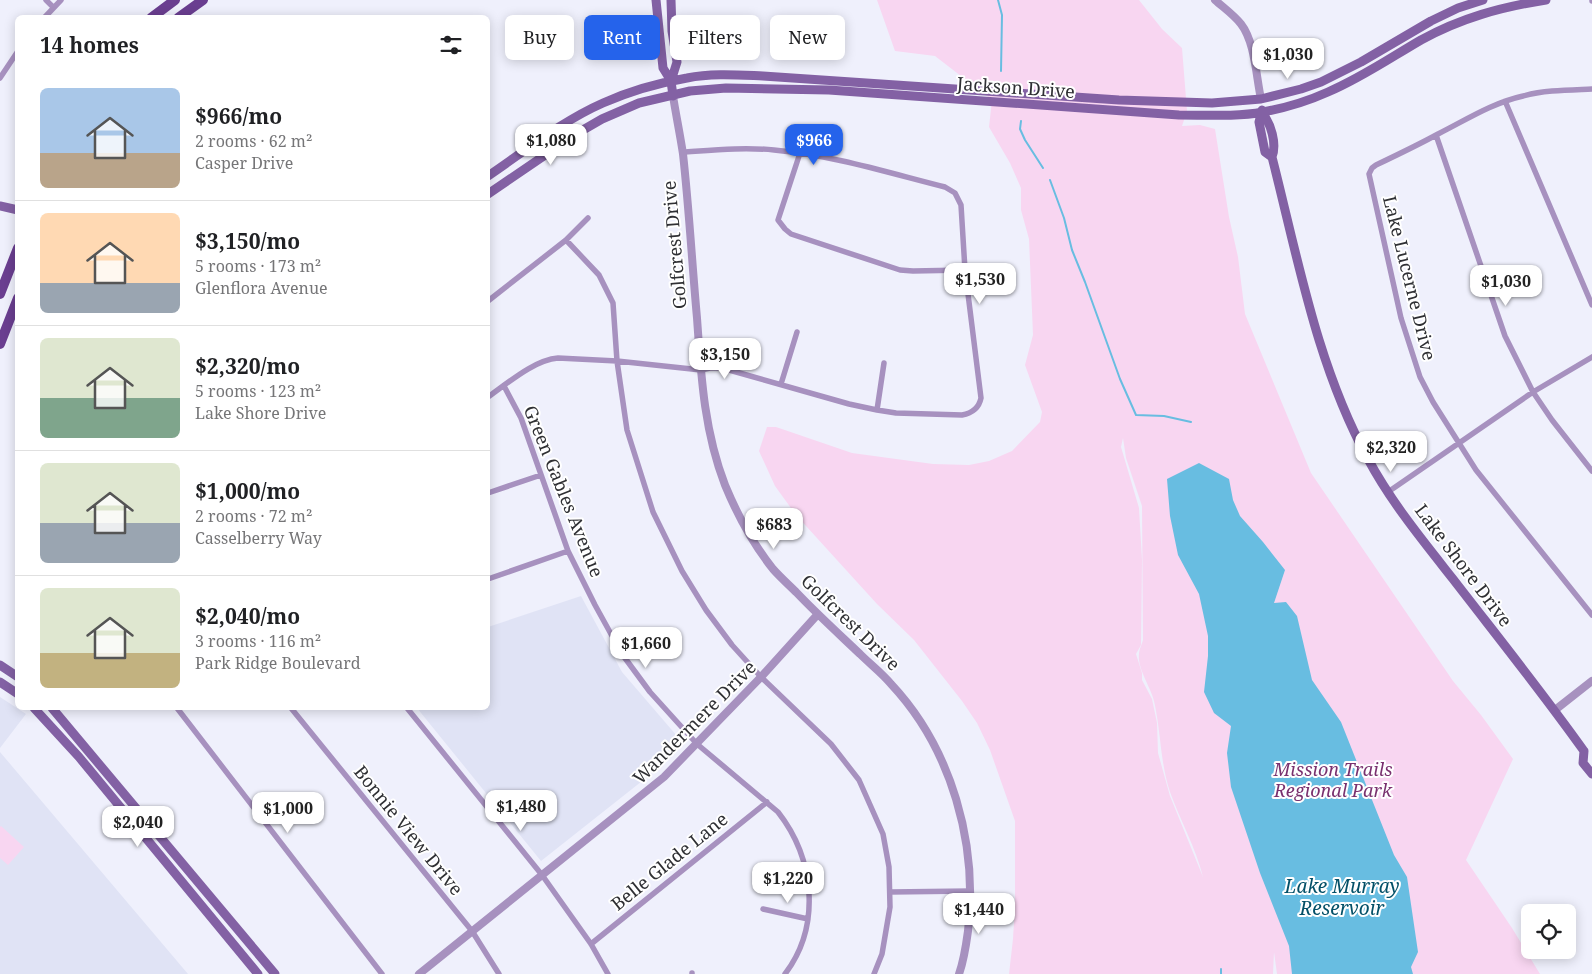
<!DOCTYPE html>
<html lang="en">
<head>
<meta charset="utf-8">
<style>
	:root { --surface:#fff; --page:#f6f6f6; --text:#202124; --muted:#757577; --line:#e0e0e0; --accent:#2563eb }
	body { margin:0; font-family:"Noto Serif",serif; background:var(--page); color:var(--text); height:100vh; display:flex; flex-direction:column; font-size:19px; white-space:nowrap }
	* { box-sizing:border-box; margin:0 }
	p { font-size:16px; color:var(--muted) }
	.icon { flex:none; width:28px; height:28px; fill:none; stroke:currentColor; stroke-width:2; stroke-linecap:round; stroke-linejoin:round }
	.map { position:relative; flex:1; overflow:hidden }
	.side { position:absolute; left:15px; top:15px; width:475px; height:695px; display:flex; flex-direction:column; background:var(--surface); border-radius:8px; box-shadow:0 2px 12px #0003 }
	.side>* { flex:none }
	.hud { position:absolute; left:505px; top:15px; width:475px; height:45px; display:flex; gap:10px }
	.controls { position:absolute; left:1521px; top:904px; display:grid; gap:10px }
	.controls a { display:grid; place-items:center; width:55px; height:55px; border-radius:8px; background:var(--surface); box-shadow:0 2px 12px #0003; font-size:25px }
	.price { position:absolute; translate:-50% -42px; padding:0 11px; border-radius:10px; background:#fff; color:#222; font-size:16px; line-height:32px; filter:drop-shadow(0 1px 2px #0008) }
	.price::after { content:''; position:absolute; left:50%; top:30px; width:15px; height:11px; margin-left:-8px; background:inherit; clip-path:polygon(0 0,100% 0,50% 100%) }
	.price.current { background:var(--accent); color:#fff }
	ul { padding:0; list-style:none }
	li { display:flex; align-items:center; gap:15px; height:125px; padding:0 25px }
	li+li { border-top:1px solid var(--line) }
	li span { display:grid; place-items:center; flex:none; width:140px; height:100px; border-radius:8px; color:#555 }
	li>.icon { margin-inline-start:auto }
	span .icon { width:60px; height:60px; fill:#fffc; stroke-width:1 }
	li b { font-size:21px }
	h2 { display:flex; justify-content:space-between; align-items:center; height:60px; padding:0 25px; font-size:21px }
	.pill { padding:0 18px; border-radius:8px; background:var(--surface); box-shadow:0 2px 12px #0003; font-size:18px; line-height:45px }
	.pill.current { background:var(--accent); color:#fff }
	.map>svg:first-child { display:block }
	.built { fill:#e0e3f5 }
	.green { fill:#f8d6f1; fill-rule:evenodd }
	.water { fill:#68bde1 }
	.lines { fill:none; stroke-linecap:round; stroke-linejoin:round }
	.stream { stroke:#68bde1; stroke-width:2 }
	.minor { stroke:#a791bf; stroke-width:5.5 }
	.tertiary { stroke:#a791bf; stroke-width:8 }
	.secondary { stroke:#8361a4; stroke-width:9 }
	.primary { stroke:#6a3e90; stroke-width:10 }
	.labels { text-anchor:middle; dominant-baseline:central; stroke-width:4; stroke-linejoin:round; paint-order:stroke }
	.street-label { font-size:18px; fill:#2f3034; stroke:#fff }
	.park-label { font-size:18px; font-style:italic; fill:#79316f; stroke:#fff }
	.water-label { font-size:19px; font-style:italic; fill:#035068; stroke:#fff }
</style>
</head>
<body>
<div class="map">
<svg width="1592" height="974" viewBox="0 0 1592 974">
	<rect width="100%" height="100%" fill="#eff0fc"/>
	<path class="built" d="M581 596 622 672 683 743 651 774 541 861 417 708H488V627Z
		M0 697 26 714 0 748Z
		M0 752 188 974H0Z"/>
	<path class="green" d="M877 0H1139L1162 29 1182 48 1187 111 1182 126 1200 125 1215 129 1229 217 1238 257 1245 314 1311 473 1453 681 1481 715 1513 759 1466 860 1512 928 1540 974H1277L1274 952 1273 974H1009L1013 939 1015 905V821L990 750 977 723 962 701 914 640 877 604 796 515 775 486 759 451 767 427H776L852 453 933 464 969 465 989 461 1012 451 1040 422 1042 412 1025 365 1033 335 1029 239 1021 210V188L1010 163 989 127 992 100 935 56 895 51ZM1123 438 1126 458 1142 506 1143 640C1142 644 1139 650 1139 654 1137 668 1151 688 1154 701 1161 731 1160 762 1170 792 1180 820 1196 848 1203 877L1170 796 1158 753 1157 723 1152 699 1142 680V673L1136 654 1141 645 1142 560 1139 508 1121 447Z
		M1 826 24 847 8 865 0 858V827Z"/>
	<path class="water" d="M1199 463 1229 479 1233 500 1240 516 1263 542 1285 570 1274 603 1286 602 1297 616 1312 680 1341 722 1394 855 1407 877 1418 952 1411 967 1413 974H1292L1289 946 1260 873 1231 787 1227 753 1231 726 1214 713 1204 692 1208 656V636L1199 594 1178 555 1170 516 1167 479Z"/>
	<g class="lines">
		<path class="stream" d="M998 0 1002 15 1001 71
			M1021 121 1020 129 1025 140 1043 168
			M1050 180 1064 218 1072 250 1085 282 1120 379 1136 415 1164 416 1191 422
			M1221 974V969"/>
		<path class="minor" d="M46 0 53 7
			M1592 0V1
			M44 18 61 0
			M0 78 18 51
			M1592 89C1569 90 1545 90 1523 96 1492 103 1466 120 1438 134 1418 145 1397 155 1376 165L1372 168 1369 174 1401 318 1420 377 1433 402 1476 470 1592 615
			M1505 101 1592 305
			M1436 135 1505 336 1533 392 1552 420 1592 471
			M800 153 778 220 785 229 791 234 900 270 913 271 965 270
			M566 240 599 275 613 303 617 361 627 430 653 512 682 571 706 610 732 645 761 677 831 744 859 780 883 834 889 867 890 907 882 954 874 974
			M488 301 566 240 588 218
			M781 384 797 332
			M504 386 521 418 568 551 595 605 622 654 650 692 697 744 778 812C814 858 822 925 785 974
			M488 397C508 383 534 360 558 358L617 361 701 370 710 368H722L849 404 877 410 896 413 962 415C973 413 979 408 981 398L965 270 961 205 955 193 945 187C889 173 832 155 774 150 744 147 713 150 683 152
			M877 410 884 363
			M1388 492 1533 392 1592 357
			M488 493 541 475
			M488 579 568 551
			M177 708 382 974
			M291 708 472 931 499 974
			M407 708 542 875 591 944 608 974
			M890 892 970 891
			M763 909 808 919
			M591 944 767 802
			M692 973V974"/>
		<path class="tertiary" d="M1215 0C1224 8 1234 15 1241 24 1255 42 1256 76 1261 99
			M673 96C676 115 680 134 683 154 689 208 692 263 697 318 701 375 704 431 725 485 737 514 753 544 773 569 780 577 789 585 797 593 817 614 839 634 860 654 870 664 882 673 891 684 952 749 978 844 968 931 966 946 964 960 959 974
			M1555 710 1592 681
			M419 974 664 777 761 677 818 614"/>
		<path class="secondary" d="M656 0 663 68 671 81 673 96
			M671 81 677 62 672 31 671 0
			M1262 110 1259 122 1265 152 1272 157
			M1262 113C1271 123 1277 144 1272 157 1298 259 1317 366 1368 459 1391 502 1423 541 1453 579 1497 636 1542 692 1584 751
			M488 176C525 151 562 121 603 103 630 91 658 83 687 78 712 73 738 75 763 76L1119 100 1212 103 1261 99 1301 89 1321 82 1361 62 1431 21 1458 8 1483 0
			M488 194 576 134 602 119 639 103 690 91 726 88 829 90 1179 115C1207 115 1236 117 1263 112 1285 108 1308 101 1328 92 1361 78 1390 58 1421 40 1461 18 1501 7 1546 0
			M0 206 18 210
			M0 665 18 677
			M0 682 18 694
			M34 708 79 757 258 974
			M52 708 275 974
			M1584 751 1583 763 1592 774"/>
		<path class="primary" d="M151 18 175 0
			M178 18 203 0
			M0 294 18 248
			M0 344 18 298"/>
	</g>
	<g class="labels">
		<g class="street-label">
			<text transform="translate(1016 87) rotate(4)">Jackson Drive</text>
			<text transform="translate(674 245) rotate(-95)">Golfcrest Drive</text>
			<text transform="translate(1410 278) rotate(76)">Lake Lucerne Drive</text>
			<text transform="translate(564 491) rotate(68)">Green Gables Avenue</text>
			<text transform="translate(1464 565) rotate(53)">Lake Shore Drive</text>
			<text transform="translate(851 622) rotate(44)">Golfcrest Drive</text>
			<text transform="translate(694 722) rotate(-45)">Wandermere Drive</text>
			<text transform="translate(409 830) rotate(51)">Bonnie View Drive</text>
			<text transform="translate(669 861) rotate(-39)">Belle Glade Lane</text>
		</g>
		<g class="park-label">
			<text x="1333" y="769">Mission Trails<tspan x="1333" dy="21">Regional Park</tspan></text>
		</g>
		<g class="water-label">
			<text x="1342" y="886">Lake Murray<tspan x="1342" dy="22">Reservoir</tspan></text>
		</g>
	</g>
</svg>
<div class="controls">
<a><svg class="icon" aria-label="locate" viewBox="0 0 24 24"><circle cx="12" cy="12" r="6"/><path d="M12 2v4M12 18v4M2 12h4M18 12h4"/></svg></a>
</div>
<b class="price" style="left:1288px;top:80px">$1,030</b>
<b class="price" style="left:551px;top:166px">$1,080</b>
<b class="price current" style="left:814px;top:166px">$966</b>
<b class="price" style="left:980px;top:305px">$1,530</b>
<b class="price" style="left:1506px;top:307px">$1,030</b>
<b class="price" style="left:725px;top:380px">$3,150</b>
<b class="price" style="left:1391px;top:473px">$2,320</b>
<b class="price" style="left:774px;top:550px">$683</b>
<b class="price" style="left:646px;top:669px">$1,660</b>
<b class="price" style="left:521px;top:832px">$1,480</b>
<b class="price" style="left:288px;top:834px">$1,000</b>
<b class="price" style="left:138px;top:848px">$2,040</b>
<b class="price" style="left:788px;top:904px">$1,220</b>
<b class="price" style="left:979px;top:935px">$1,440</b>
<div class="hud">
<a class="pill">Buy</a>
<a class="pill current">Rent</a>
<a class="pill">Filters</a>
<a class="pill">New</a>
</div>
<section class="side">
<h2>14 homes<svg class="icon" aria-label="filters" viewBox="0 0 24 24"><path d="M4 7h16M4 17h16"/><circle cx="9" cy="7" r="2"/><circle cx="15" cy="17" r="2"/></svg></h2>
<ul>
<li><span style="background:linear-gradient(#a9c7e8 65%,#b9a48a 0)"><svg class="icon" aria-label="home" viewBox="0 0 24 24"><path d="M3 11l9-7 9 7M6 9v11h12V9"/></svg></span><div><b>$966/mo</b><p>2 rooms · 62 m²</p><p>Casper Drive</p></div></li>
<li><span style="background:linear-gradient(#ffd9b3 70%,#9aa5b1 0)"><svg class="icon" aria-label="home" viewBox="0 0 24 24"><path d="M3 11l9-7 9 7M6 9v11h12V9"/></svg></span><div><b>$3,150/mo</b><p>5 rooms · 173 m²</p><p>Glenflora Avenue</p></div></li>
<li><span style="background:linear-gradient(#dfe7d0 60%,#7fa58c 0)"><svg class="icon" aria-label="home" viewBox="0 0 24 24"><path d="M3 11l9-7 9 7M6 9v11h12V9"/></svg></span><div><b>$2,320/mo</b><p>5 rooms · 123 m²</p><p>Lake Shore Drive</p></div></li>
<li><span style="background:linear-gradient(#dfe7d0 60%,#9aa5b1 0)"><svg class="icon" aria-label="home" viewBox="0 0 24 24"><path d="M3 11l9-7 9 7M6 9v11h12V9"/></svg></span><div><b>$1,000/mo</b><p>2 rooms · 72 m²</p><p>Casselberry Way</p></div></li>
<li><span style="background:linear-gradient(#dfe7d0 65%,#c2b280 0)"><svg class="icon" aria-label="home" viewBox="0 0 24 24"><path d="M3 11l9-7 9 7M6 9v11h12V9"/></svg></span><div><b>$2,040/mo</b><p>3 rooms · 116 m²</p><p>Park Ridge Boulevard</p></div></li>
</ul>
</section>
</div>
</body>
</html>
